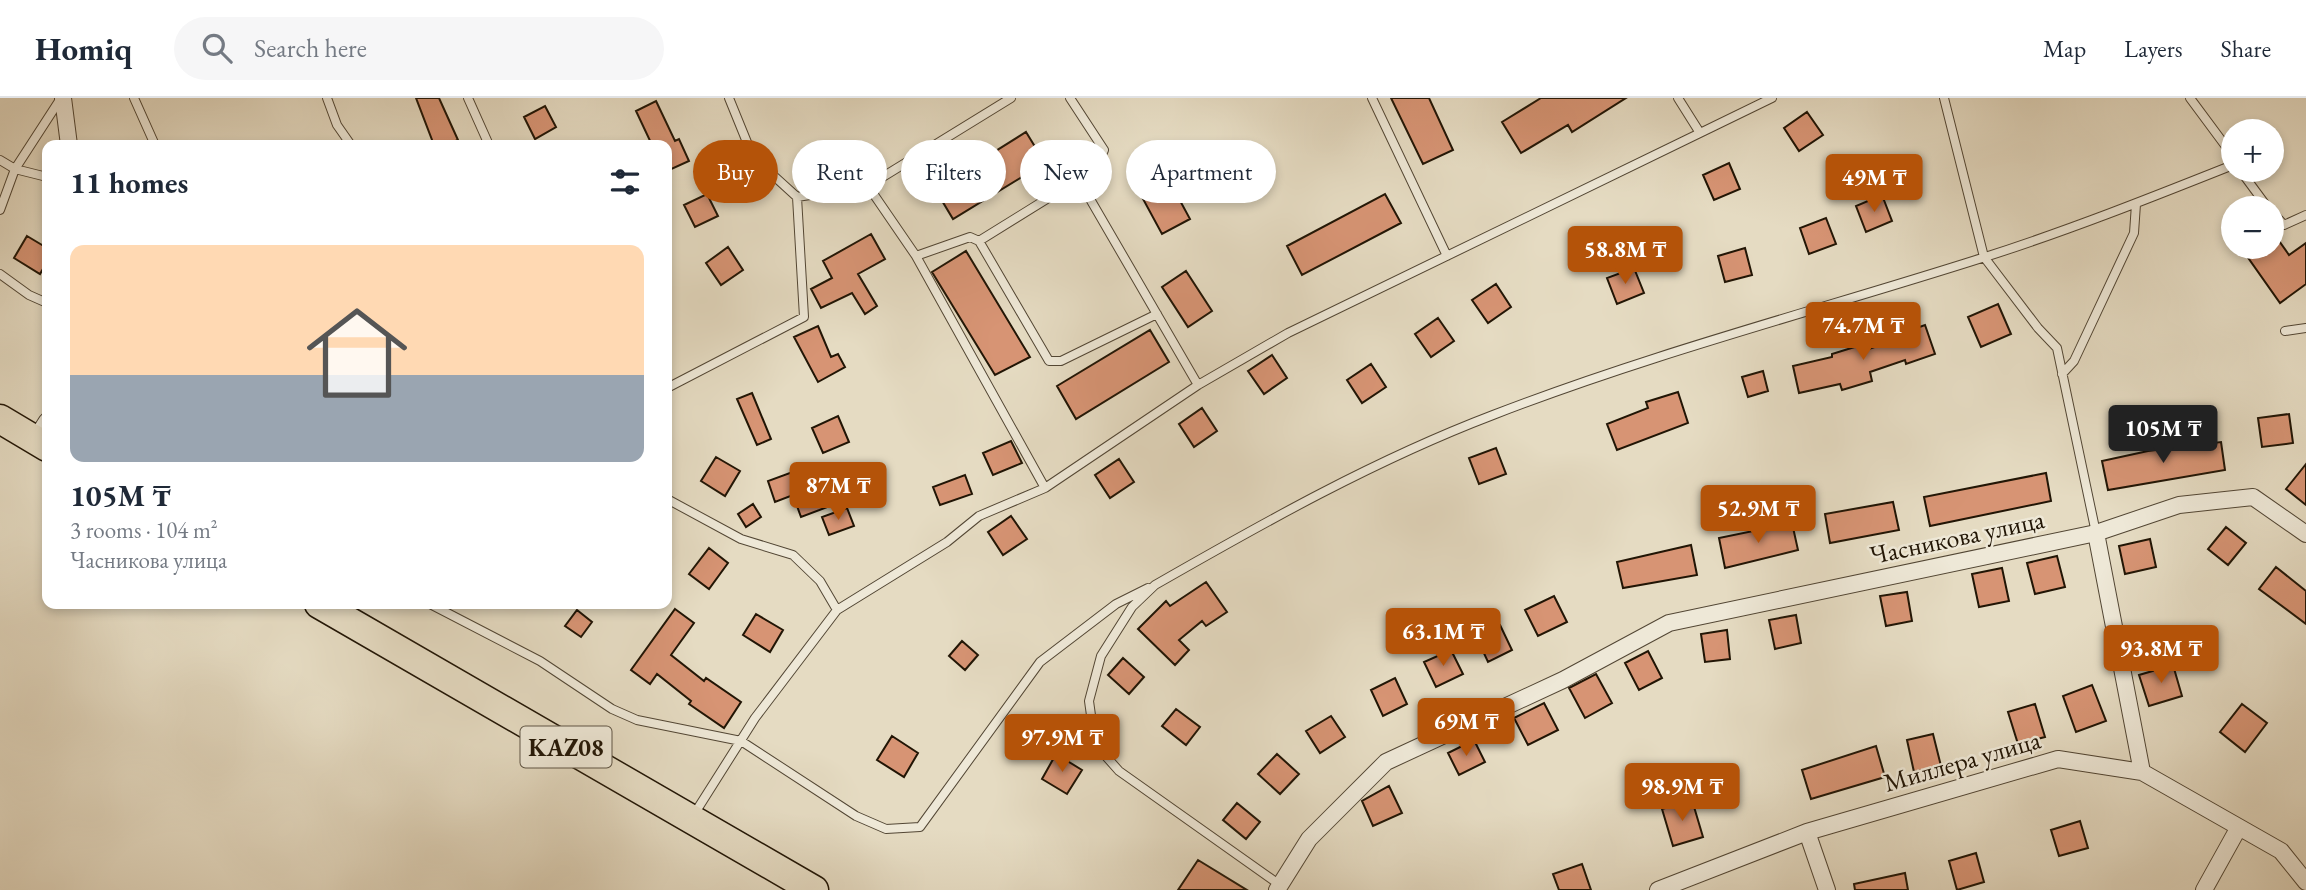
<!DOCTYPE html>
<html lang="en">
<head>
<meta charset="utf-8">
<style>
	:root { --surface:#fff; --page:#f6f6f7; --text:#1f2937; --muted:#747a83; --line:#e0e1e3; --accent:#b45309 }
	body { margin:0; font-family:"EB Garamond",serif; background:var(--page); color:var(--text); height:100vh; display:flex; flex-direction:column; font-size:26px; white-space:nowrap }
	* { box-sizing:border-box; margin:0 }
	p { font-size:23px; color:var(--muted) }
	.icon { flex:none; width:38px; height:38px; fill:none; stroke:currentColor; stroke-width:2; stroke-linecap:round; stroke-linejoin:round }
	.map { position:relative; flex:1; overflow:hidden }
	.details { position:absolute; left:42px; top:42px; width:630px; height:469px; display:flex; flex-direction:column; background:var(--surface); border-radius:14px; box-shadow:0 4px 10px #0003 }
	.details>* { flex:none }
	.guide { position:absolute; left:693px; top:42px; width:665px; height:63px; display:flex; gap:14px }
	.fabs { position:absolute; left:2221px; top:21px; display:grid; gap:14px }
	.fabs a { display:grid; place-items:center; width:63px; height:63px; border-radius:50%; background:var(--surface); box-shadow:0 4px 10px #0003; font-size:35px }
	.price { position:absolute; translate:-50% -60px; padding:0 16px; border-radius:7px; background:var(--accent); color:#fff; font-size:23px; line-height:46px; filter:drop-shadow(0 2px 4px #0008) }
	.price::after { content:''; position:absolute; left:50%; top:42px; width:21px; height:16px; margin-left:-10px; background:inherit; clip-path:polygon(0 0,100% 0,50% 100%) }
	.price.active { background:#222; color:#fff }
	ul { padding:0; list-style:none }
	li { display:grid; align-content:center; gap:14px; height:371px; padding:0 28px }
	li+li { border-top:2px solid var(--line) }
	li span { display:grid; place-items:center; height:217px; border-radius:14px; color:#555 }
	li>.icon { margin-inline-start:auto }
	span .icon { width:126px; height:126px; fill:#fffc; stroke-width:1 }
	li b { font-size:30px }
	h2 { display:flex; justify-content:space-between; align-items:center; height:84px; padding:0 28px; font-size:30px }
	.chip { padding:0 24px; border-radius:32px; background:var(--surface); box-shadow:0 4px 10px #0003; font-size:24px; line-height:63px }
	.chip.active { background:var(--accent); color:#fff }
	header { display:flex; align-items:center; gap:42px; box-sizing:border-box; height:98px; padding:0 35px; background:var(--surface); border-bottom:2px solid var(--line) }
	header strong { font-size:33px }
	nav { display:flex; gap:38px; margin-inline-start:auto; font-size:24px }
	.search { width:490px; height:63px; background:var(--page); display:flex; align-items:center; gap:18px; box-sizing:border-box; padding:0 24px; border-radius:38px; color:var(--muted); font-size:26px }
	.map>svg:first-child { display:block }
	.building { fill:#d79474; stroke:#211505; stroke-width:2 }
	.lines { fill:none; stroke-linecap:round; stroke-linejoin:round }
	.service-casing { stroke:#524634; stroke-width:10 }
	.minor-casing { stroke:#524634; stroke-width:18 }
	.trunk-casing { stroke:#211505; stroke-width:31 }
	.service { stroke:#eee8d7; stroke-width:8 }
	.minor { stroke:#eee8d7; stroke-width:16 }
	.trunk { stroke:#e5dbc2; stroke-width:28 }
	.labels { text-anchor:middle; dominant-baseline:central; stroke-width:5; stroke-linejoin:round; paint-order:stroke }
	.shield { fill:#eee8d7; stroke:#5e5444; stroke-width:2 }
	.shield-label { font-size:24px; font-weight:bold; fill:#211505 }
	.street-label { font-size:26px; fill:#211505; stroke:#eee8d7 }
</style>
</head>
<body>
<header>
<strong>Homiq</strong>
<div class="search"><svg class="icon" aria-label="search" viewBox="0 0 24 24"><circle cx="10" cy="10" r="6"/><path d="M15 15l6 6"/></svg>Search here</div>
<nav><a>Map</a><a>Layers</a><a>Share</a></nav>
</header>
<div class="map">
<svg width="2306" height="792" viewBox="0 0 2306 792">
	<rect width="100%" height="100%" fill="#e5dbc2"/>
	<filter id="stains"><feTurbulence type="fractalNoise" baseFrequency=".00286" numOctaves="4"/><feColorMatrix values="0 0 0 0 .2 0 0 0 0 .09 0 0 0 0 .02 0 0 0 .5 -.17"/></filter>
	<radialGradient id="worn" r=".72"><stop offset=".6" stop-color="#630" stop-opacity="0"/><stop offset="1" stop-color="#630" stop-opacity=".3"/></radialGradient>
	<path class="building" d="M416 0H439L458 42 445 47H434Z
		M1391 0H1429L1453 52 1423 66Z
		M1541 0H1626L1572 34 1568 27 1521 55 1502 24Z
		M656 3 675 43 679 41 689 63 667 73V47H652L636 13Z
		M545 8 556 29 535 41 524 19Z
		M1807 14 1823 37 1799 53 1784 30Z
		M1026 34 1045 65 953 121 935 91Z
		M1729 65 1740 91 1714 102 1703 77Z
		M1164 73 1190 121 1162 136 1136 88Z
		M707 96 718 118 695 129 684 107Z
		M1385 96 1401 125 1302 177 1287 148Z
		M1882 97 1892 123 1866 134 1856 108Z
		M1826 120 1836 146 1809 156 1800 130Z
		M2272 133 2289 157 2306 145V186L2280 205 2244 154 2252 149H2272Z
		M871 136 885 161 858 176 877 208 865 216 852 195 821 210 811 191 832 180 823 163Z
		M27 138 47 150V164L40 176 14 160Z
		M728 149 743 172 721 187 706 165Z
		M1745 150 1752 177 1725 184 1718 158Z
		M966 153 1030 259 995 277 932 174Z
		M1634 170 1644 195 1617 206 1607 180Z
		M1186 173 1212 213 1188 229 1162 189Z
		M1496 186 1511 209 1488 225 1472 202Z
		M1998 206 2011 236 1981 249 1968 219Z
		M1438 220 1454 243 1431 259 1415 236Z
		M1925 227 1935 256 1906 266 1905 262 1870 274 1872 283 1842 292 1840 286 1799 295 1793 268 1832 259V256L1861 247 1863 253 1898 241 1897 237Z
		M818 228 831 259 838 256 845 269 818 284 794 239Z
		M1150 232 1169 264 1076 321 1057 288Z
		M1272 257 1287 280 1264 296 1248 273Z
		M1371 266 1386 289 1362 305 1347 282Z
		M1763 273 1768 293 1748 299 1742 279Z
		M1678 294 1688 325 1617 352 1607 326 1648 310 1646 304Z
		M752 295 771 341 757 347 737 301Z
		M1202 310 1217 333 1194 349 1179 326Z
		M2289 316 2293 345 2262 349 2258 320Z
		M838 318 849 344 823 355 812 330Z
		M1011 343 1022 365 993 377 983 355Z
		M2221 344 2225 372 2108 392 2102 363 2148 353Z
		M1496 350 1506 376 1479 386 1469 360Z
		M716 359 740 373 725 398 701 383Z
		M1119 361 1134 384 1110 400 1095 377Z
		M2306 366V407L2286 391Z
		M798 372 807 398 824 392 830 408 801 419 793 397 775 404 768 383Z
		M2046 375 2051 403 1930 428 1924 399Z
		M965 377 972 396 940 407 933 389Z
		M1893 404 1899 432 1830 445 1825 416Z
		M753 406 761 419 746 429 738 416Z
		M847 410 854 428 829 437 822 419Z
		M1011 418 1027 441 1003 457 988 434Z
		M1792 425 1798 452 1725 470 1719 440Z
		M2226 429 2246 445 2228 467 2208 451Z
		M2150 441 2156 469 2125 476 2119 448Z
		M1691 447 1697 477 1623 490 1617 464Z
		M709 450 728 465 709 491 689 476Z
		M2057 458 2065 489 2035 496 2027 465Z
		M2276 469 2306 493V526L2259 491Z
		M2002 470 2009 503 1979 509 1972 476Z
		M1206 484 1227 514 1206 528 1202 523 1179 542 1189 552 1175 567 1138 531 1166 503 1170 508Z
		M1907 494 1912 523 1886 528 1880 498Z
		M1554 498 1567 524 1538 538 1525 512Z
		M675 511 694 525 671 557 704 583 706 580 741 604 724 630 689 606 691 603 657 576 650 586 631 572Z
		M577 512 592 524 581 539 565 528Z
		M756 516 783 532 770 554 743 537Z
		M1796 517 1801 545 1775 551 1769 522Z
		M1500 527 1512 552 1488 564 1476 538Z
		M1727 532 1730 561 1705 564 1701 536Z
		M962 543 978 557 965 572 949 558Z
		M1451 552 1463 576 1436 589 1424 564Z
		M1648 553 1662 580 1639 592 1625 565Z
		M1123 560 1144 579 1129 596 1108 577Z
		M2173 567 2182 598 2149 608 2139 577Z
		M1596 576 1612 605 1585 620 1569 590Z
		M1395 580 1407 606 1383 618 1371 592Z
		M2092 587 2106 623 2076 634 2063 598Z
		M1544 605 1558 632 1528 647 1514 620Z
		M2035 606 2045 639 2018 646 2008 614Z
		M2242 606 2267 625 2245 654 2220 634Z
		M1176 611 1200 629 1186 647 1162 628Z
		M1331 618 1345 639 1320 655 1306 633Z
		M1933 636 1941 668 1914 674 1907 642Z
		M892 638 918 655 904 679 877 662Z
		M1474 642 1485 664 1459 677 1448 655Z
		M1876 648 1885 679 1811 701 1802 672Z
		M1056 656 1082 672 1067 696 1042 681Z
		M1277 656 1299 676 1280 696 1258 676Z
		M1389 688 1402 715 1373 728 1362 703Z
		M1692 702 1703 739 1673 748 1662 711Z
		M1237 705 1260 724 1246 741 1223 722Z
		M2080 723 2088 750 2059 758 2051 732Z
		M1976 755 1984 784 1957 792 1949 763Z
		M1198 762 1247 792H1178Z
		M1582 766 1591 792H1559L1553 776Z
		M1905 775 1908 792H1855L1854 786Z"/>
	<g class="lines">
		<g class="service-casing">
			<path id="service" d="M134 0 155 47
				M327 0 337 27 351 47
				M468 0 489 47
				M729 0 753 59 797 99 868 88 1011 0
				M1372 0 1447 158
				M1944 0 1984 159 2038 230 2057 250 2096 435
				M2190 0 2233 58
				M1700 35 1772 0
				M0 62 15 71 47 79
				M2240 72 2268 110
				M1079 82 1198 287 1288 235 1700 35 1678 0
				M868 88 916 158 1045 390 1198 287
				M0 112 15 71 61 0
				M2272 114 2284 127 2306 117
				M979 143 1095 71 1104 52 1070 0
				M916 158 970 139 979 143 1049 263H1061L1157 216
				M0 176 29 197 47 205
				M2285 233 2306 230
				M2062 276 2074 263 2134 135 2136 106
				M667 290 804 219 797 99
				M667 401 741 441 793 457 820 483 837 512
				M430 506 540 563 612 611 637 622 741 643 856 718 886 731 920 729 1040 564 1116 506 1148 490
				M693 718 755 620 837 512 947 444 979 418 1045 390
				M1280 787 1119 673 1095 646 1089 603 1101 558 1132 509 1155 487C1265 424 1375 362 1493 317 1653 255 1819 212 1982 160 2067 133 2150 100 2233 67"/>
		</g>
		<g class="minor-casing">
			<path id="minor" d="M63 0 69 47
				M35 342 47 323
				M2096 435 2142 674
				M1807 734 1827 792
				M1277 792 1309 741 1386 664 1563 582 1669 525 2096 435 2179 407 2253 399 2306 436
				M1658 792 1807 734 2058 661 2142 674 2281 753 2306 784
				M2204 792 2239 729"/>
		</g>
		<g class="trunk-casing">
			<path id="trunk" d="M0 321 47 349
				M319 506 814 792"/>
		</g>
		<use href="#service" class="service"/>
		<use href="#minor" class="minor"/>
		<use href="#trunk" class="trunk"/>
	</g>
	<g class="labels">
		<rect class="shield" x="520.5" y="628.5" width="91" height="41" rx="5"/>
		<g class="shield-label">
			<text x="566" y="649">KAZ08</text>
		</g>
		<g class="street-label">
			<text transform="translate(1957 439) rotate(-12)">Часникова улица</text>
			<text transform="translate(1962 663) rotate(-16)">Миллера улица</text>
		</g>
	</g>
	<rect width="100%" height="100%" filter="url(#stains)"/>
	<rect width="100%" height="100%" fill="url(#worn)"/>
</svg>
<div class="fabs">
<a>+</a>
<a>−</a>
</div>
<b class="price" style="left:1874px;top:116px">49M ₸</b>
<b class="price" style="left:1625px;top:188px">58.8M ₸</b>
<b class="price" style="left:1863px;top:264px">74.7M ₸</b>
<b class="price active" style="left:2163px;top:367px">105M ₸</b>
<b class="price" style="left:838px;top:424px">87M ₸</b>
<b class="price" style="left:1758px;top:447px">52.9M ₸</b>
<b class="price" style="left:1443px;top:570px">63.1M ₸</b>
<b class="price" style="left:2161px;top:587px">93.8M ₸</b>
<b class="price" style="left:1466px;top:660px">69M ₸</b>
<b class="price" style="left:1062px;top:676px">97.9M ₸</b>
<b class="price" style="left:1682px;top:725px">98.9M ₸</b>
<div class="guide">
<a class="chip active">Buy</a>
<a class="chip">Rent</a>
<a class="chip">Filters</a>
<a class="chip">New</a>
<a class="chip">Apartment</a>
</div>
<section class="details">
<h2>11 homes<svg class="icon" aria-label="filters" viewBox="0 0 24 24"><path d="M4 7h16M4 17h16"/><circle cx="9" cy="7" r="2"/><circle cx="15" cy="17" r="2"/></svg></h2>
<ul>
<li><span style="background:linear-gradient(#ffd9b3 60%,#9aa5b1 0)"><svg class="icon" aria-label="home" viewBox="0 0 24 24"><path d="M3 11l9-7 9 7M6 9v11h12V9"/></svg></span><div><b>105M ₸</b><p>3 rooms · 104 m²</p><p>Часникова улица</p></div></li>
</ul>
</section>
</div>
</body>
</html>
